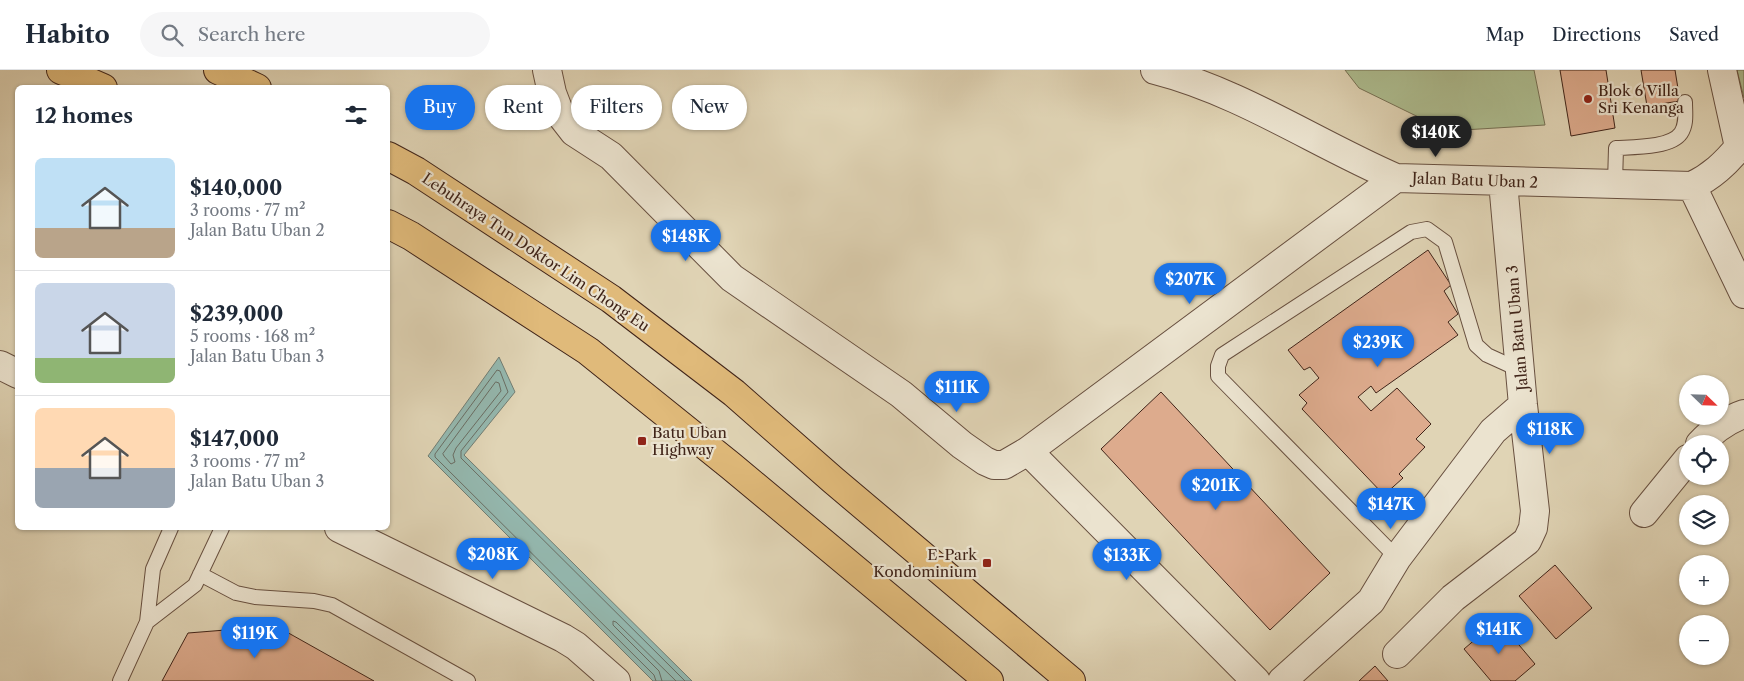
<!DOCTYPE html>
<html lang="en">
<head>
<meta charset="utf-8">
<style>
	:root { --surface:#fff; --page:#f6f6f7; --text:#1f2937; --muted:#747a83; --line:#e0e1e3; --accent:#1a73e8 }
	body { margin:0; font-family:"Libre Caslon Text",serif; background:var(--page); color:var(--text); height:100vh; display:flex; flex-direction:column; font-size:19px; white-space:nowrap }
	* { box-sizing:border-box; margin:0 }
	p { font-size:16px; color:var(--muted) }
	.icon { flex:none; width:28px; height:28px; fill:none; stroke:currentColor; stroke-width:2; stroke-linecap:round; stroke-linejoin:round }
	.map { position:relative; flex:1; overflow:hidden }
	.drawer { position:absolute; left:15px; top:15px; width:375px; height:445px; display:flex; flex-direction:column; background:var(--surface); border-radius:8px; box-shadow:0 1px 4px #0004 }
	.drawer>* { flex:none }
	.guide { position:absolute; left:405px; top:15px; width:475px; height:45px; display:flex; gap:10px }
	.needle { width:32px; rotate:113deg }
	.controls { position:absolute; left:1679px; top:305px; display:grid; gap:10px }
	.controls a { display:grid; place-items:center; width:50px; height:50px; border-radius:50%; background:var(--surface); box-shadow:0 1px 4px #0004; font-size:25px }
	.price { position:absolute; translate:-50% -42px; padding:0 11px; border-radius:18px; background:var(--accent); color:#fff; font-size:16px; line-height:32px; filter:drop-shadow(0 1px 2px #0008) }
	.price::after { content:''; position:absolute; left:50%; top:30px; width:15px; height:11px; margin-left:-8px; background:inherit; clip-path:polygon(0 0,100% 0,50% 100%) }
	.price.active { background:#222; color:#fff }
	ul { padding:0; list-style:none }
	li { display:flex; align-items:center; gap:15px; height:125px; padding:0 20px }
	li+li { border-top:1px solid var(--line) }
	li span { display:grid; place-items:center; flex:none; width:140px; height:100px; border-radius:8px; color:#555 }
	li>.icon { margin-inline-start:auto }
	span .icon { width:60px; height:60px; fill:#fffc; stroke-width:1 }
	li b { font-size:21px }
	h2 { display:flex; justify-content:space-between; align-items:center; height:60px; padding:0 20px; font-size:21px }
	.chip { padding:0 18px; border-radius:22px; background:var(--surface); box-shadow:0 1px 4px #0004; font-size:18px; line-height:45px }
	.chip.active { background:var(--accent); color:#fff }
	header { display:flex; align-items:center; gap:30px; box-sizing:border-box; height:70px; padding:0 25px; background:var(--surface); border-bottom:1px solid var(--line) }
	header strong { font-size:24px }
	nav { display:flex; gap:28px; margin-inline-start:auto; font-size:18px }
	.search { width:350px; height:45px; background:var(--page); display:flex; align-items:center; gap:12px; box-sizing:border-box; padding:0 18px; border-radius:28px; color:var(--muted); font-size:19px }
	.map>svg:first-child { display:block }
	.green { fill:#aebe91; stroke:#777155 }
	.water { fill:#94b8af; stroke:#727d73 }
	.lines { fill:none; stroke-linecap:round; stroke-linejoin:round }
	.shore { stroke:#6a6e64; stroke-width:1 }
	.building { fill:#ddab8d; stroke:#402419 }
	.lane-casing { stroke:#685040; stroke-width:16 }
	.street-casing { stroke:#685040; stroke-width:30 }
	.highway-casing { stroke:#402419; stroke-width:30 }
	.lane { stroke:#ebe3cf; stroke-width:14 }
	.street { stroke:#ebe3cf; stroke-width:28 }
	.highway { stroke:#e0ba7a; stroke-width:28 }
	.poi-dot { fill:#8f2418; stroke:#ebe3cf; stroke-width:2 }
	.labels { text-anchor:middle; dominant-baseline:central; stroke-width:4.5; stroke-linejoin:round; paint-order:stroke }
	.poi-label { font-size:15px; fill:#402419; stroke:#ebe3cf; text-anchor:start }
	.street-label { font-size:15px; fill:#402419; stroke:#ebe3cf }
</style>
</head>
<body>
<header>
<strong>Habito</strong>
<div class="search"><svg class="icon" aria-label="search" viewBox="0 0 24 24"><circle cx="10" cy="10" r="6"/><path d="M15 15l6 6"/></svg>Search here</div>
<nav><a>Map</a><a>Directions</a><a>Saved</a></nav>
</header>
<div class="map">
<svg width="1744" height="611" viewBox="0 0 1744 611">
	<rect width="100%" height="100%" fill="#e0d4b5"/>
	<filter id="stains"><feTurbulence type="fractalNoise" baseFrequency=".004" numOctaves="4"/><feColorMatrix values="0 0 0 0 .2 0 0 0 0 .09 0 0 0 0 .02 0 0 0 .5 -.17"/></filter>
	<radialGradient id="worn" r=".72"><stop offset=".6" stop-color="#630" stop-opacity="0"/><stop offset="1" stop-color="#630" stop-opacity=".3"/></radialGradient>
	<path class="green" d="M1345 0H1534L1545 55 1447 61 1359 18Z
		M1737 0H1744V28Z"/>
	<path class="water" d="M499 287 515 322 464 385 692 611H653L428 386Z"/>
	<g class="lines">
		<path class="shore" d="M496 312 499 313 501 321 456 378 453 385 455 392 451 394 444 386 443 384Z
			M656 611 654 605 435 387V384L497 300 500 301 508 322 461 381V388L685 611
			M662 611 659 601 613 555V551L616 552 676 611"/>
	</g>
	<path class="building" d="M1560 0H1606L1615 58 1571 66Z
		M1641 0H1675L1680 31 1647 36Z
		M1428 180 1451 215 1444 221 1458 244 1448 252 1458 265 1376 323 1371 316 1358 327 1371 341 1397 318 1431 354 1416 369 1425 377 1399 404 1403 408 1384 425 1302 339 1307 333 1299 325 1319 308 1310 297 1304 300 1288 280Z
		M1161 322 1330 503 1270 560 1101 379Z
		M1555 495 1592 538 1556 569 1519 526Z
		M1498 550 1535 594 1515 611H1491L1464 579Z
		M276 556 374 611H162L188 563Z
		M1375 596 1388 611H1359Z"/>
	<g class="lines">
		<g class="lane-casing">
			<path id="lane" d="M1615 113 1616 78C1633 77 1671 78 1681 63 1687 54 1685 43 1685 32
				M1397 488 1218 306V296L1222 285 1411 162 1427 159 1445 172 1476 275 1487 285 1520 300
				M200 504 236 523 255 527 314 531 332 535 468 611
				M147 552 195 515 222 458
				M120 611 147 552 153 499 171 458"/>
		</g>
		<g class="street-casing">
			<path id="street" d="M547 0 552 23 560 44 574 62 611 86 732 208 901 324 962 375 985 391 994 395H1004L1028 381 1396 108
				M1155 0C1241 22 1315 73 1396 108L1692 116C1712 106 1725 94 1739 77
				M1722 0 1739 77
				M1692 116 1744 224
				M0 295 18 304
				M1700 374C1713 360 1726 350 1744 344
				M1028 381 1256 611
				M1644 443 1688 389
				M339 458 563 568 576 576 616 611
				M1397 584 1453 528 1527 471 1533 458 1535 441 1523 335 1503 112
				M1282 611 1371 531 1397 488 1493 361 1523 335"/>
		</g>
		<g class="highway-casing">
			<path id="highway" d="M61 0 103 18
				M218 0 257 18
				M388 86 416 101 611 229 734 323 833 410 1071 611
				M388 154 411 166 588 281 731 396 989 611"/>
		</g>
		<use href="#lane" class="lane"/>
		<use href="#street" class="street"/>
		<use href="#highway" class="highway"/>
	</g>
	<g class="poi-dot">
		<circle cx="1588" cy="29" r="5"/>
		<rect x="637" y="366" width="10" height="10" rx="2.5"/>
		<rect x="982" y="488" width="10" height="10" rx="2.5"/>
	</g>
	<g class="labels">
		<g class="poi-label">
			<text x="1598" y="20">Blok 6 Villa<tspan x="1598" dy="17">Sri Kenanga</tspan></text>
			<text x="652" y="362">Batu Uban<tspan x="652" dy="17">Highway</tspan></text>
			<text x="977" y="484" text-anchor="end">E-Park<tspan x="977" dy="17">Kondominium</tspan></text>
		</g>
		<g class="street-label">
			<text transform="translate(1475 110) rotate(2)">Jalan Batu Uban 2</text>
			<text transform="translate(536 182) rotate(34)">Lebuhraya Tun Doktor Lim Chong Eu</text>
			<text transform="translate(1517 258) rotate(-95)">Jalan Batu Uban 3</text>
		</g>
	</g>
	<rect width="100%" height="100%" filter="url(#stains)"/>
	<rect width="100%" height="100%" fill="url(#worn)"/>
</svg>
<div class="controls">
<a><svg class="needle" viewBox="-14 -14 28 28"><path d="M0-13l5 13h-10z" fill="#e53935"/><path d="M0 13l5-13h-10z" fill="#747a83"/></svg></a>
<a><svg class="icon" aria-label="locate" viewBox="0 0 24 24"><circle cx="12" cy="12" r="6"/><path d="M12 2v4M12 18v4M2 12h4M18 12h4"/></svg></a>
<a><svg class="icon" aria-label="layers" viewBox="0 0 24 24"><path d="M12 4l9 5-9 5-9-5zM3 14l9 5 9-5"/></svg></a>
<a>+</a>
<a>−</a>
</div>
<b class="price active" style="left:1436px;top:88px">$140K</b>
<b class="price" style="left:686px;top:192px">$148K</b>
<b class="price" style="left:1190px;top:235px">$207K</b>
<b class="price" style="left:1378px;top:298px">$239K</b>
<b class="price" style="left:957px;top:343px">$111K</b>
<b class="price" style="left:1550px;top:385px">$118K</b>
<b class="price" style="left:1216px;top:441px">$201K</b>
<b class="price" style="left:1391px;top:460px">$147K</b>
<b class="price" style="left:493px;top:510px">$208K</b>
<b class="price" style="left:1127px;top:511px">$133K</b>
<b class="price" style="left:1499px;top:585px">$141K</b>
<b class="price" style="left:255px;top:589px">$119K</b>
<div class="guide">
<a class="chip active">Buy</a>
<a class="chip">Rent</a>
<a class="chip">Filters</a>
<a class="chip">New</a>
</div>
<section class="drawer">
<h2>12 homes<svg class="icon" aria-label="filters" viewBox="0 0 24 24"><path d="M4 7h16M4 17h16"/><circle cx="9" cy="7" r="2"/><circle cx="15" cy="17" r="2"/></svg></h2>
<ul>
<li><span style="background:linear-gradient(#bfe0f5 70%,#b9a48a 0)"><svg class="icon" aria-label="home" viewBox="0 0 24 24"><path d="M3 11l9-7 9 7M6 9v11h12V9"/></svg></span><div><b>$140,000</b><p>3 rooms · 77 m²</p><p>Jalan Batu Uban 2</p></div></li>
<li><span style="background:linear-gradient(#c9d6e8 75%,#8fb573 0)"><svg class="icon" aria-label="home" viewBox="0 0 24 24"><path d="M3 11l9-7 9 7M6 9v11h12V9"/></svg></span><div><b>$239,000</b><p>5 rooms · 168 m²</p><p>Jalan Batu Uban 3</p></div></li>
<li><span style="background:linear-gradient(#ffd9b3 60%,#9aa5b1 0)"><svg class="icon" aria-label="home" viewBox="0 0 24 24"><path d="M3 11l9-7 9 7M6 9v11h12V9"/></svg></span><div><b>$147,000</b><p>3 rooms · 77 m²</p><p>Jalan Batu Uban 3</p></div></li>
</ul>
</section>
</div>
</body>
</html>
